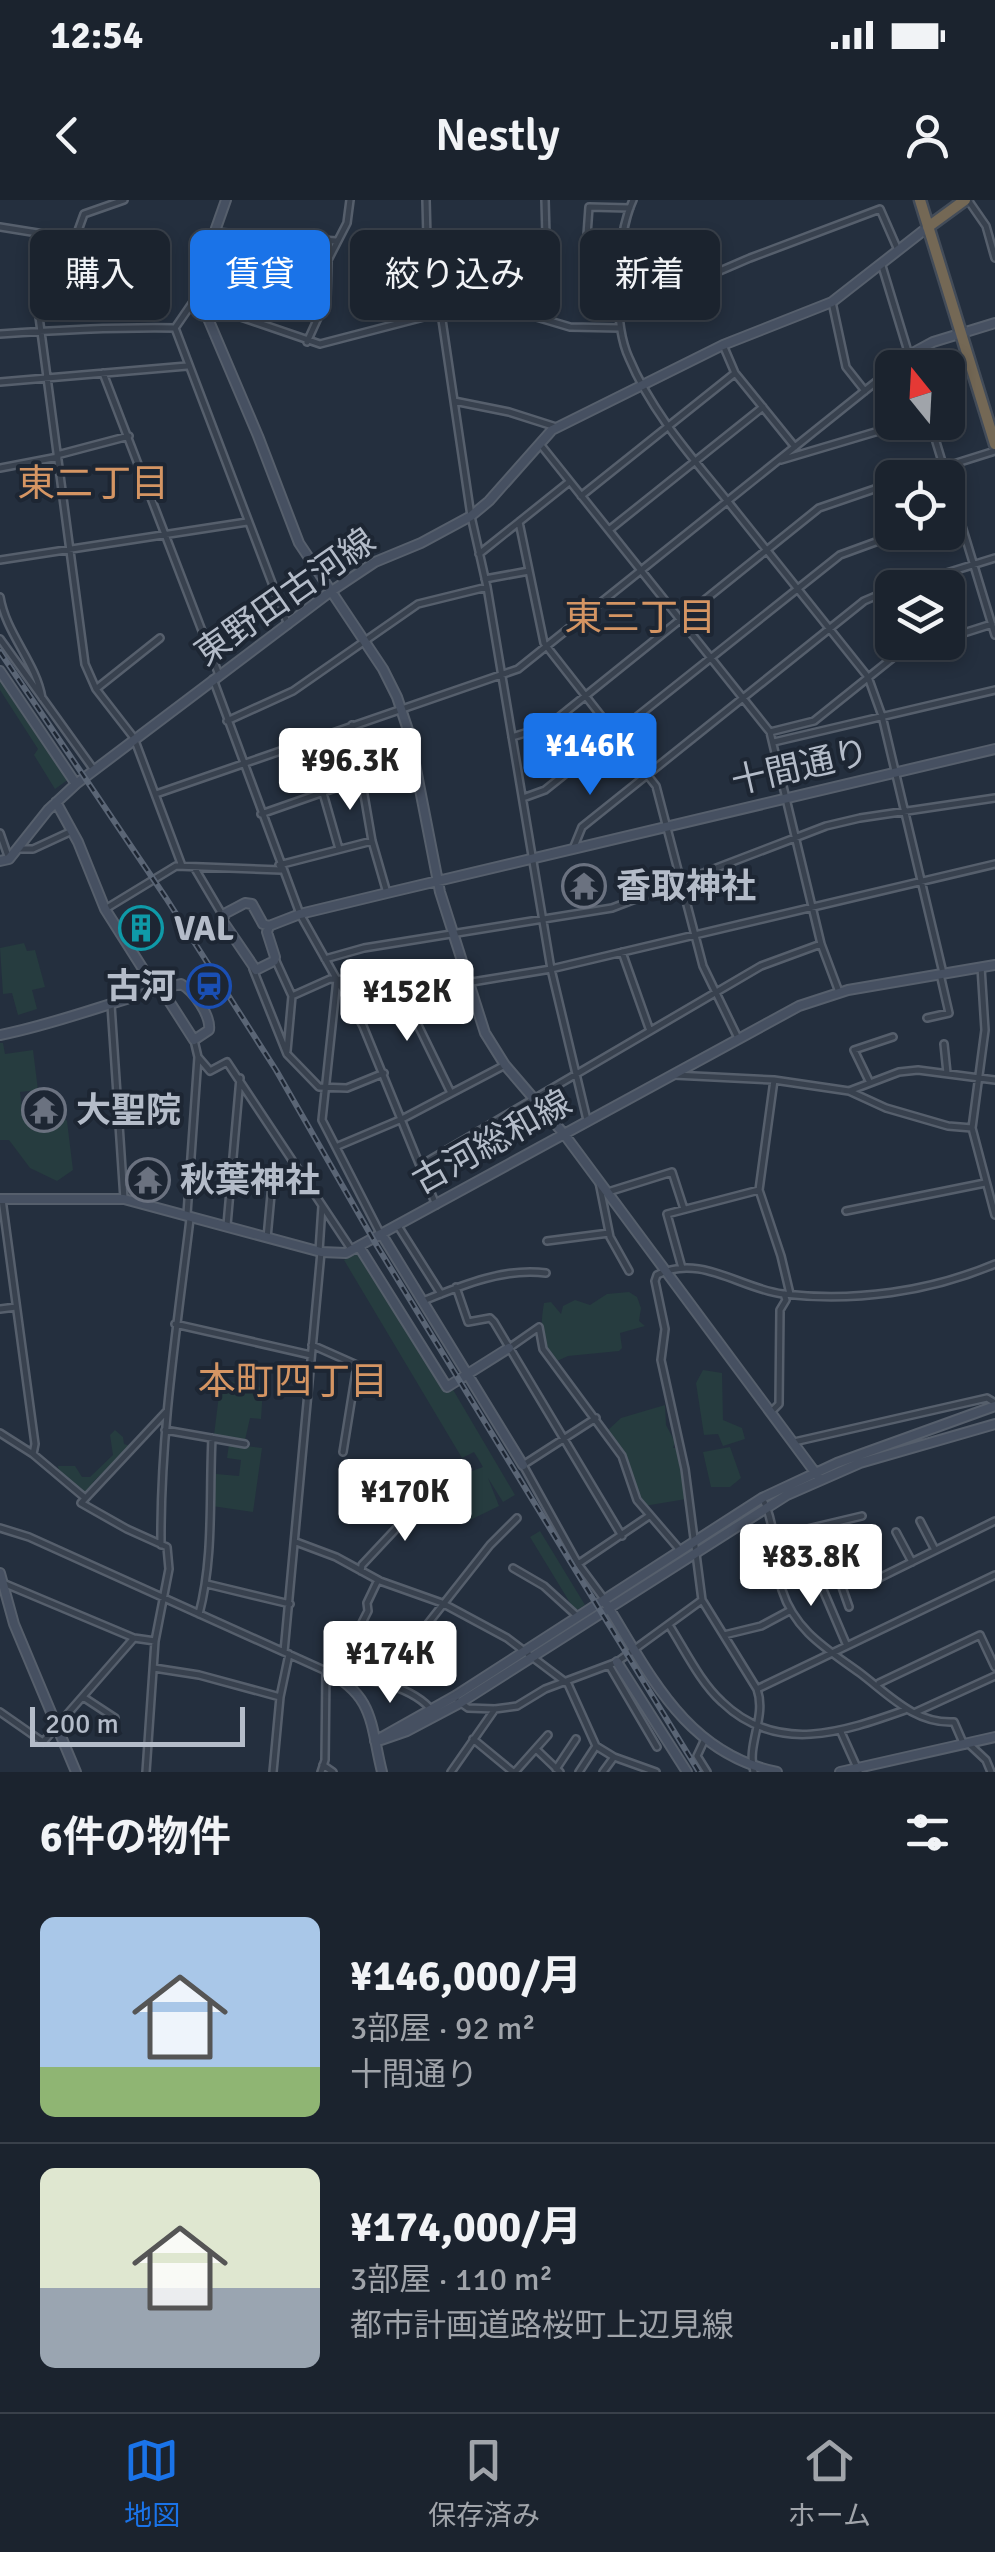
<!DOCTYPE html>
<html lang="ja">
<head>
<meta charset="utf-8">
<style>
	:root { --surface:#1b232e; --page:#282f3a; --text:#f1f3f6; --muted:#a0a4aa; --line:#39404a; --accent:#1a73e8 }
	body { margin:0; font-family:Signika,"Noto Sans JP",sans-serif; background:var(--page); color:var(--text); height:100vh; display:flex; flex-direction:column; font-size:38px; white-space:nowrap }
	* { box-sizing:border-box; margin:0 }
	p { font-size:32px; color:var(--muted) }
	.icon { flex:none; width:55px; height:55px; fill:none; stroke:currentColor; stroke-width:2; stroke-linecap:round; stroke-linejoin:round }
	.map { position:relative; height:1572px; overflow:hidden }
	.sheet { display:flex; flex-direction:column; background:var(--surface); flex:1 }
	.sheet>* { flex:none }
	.top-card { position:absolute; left:30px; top:30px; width:935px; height:90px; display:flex; gap:20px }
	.needle { width:65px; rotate:342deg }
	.buttons { position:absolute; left:875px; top:150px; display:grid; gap:20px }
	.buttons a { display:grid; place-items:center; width:90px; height:90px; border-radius:15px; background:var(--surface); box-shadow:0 5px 15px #0003,0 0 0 2px var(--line); font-size:50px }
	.scale { position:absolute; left:30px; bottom:25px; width:215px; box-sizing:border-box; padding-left:10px; border:5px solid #b4bcc9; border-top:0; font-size:28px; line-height:35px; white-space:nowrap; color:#b4bcc9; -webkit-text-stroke:8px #1d2633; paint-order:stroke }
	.price { position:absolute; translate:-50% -85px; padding:0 22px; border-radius:10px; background:#fff; color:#222; font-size:32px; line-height:65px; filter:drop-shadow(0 2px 5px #0008) }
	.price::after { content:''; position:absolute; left:50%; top:60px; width:30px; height:22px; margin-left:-15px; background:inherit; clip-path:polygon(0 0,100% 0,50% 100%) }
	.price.on { background:var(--accent); color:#fff }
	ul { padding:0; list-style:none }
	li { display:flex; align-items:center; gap:30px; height:250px; padding:0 40px }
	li+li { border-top:2px solid var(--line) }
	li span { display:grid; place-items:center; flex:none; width:280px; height:200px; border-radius:15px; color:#555 }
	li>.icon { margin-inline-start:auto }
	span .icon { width:120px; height:120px; fill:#fffc; stroke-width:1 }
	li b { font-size:42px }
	h2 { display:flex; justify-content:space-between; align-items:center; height:120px; padding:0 40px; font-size:42px }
	.chip { padding:0 35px; border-radius:15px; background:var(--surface); box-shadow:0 5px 15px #0003,0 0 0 2px var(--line); font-size:35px; line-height:90px }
	.chip.on { background:var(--accent); color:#fff }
	.status { display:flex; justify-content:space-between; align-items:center; height:70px; padding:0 50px; background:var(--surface); direction:ltr }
	.status svg { height:28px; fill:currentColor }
	header { display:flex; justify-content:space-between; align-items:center; height:130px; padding:0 40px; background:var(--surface); font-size:45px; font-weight:600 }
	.tab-bar { display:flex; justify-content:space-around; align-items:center; height:140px; border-top:2px solid var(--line); background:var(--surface); font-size:28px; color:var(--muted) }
	.tab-bar a { display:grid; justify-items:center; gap:5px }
	.tab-bar .on { color:var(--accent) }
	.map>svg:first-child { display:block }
	.green { fill:#263c3f }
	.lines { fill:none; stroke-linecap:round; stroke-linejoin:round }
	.street-casing { stroke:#565f6c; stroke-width:10 }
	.secondary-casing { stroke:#565f6c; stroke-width:12 }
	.highway-casing { stroke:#434c59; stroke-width:15 }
	.street { stroke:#38414e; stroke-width:5 }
	.secondary { stroke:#465061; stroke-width:8 }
	.highway { stroke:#746855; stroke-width:10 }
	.rail-casing { stroke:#5a6575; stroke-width:6 }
	.rail { stroke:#1d2633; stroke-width:2.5; stroke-dasharray:8; stroke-linecap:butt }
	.labels { text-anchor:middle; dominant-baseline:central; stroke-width:8; stroke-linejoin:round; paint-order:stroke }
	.street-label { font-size:35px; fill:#b4bcc9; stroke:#1d2633 }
	.poi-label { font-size:35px; font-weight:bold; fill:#b4bcc9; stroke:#1d2633; text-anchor:start }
	.neighbourhood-label { font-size:38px; fill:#d59563; stroke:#1d2633 }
</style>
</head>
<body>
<div class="status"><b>12:54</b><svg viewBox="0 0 49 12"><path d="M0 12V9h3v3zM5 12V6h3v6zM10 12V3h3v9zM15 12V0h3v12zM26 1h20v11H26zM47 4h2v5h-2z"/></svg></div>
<header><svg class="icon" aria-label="back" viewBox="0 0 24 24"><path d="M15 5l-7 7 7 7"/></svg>Nestly<svg class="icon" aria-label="person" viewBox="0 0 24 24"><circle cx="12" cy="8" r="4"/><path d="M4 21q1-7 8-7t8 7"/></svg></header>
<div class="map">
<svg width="995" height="1572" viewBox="0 0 995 1572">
	<rect width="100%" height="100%" fill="#242f3e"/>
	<path class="green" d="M0 475 69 579 55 589 34 555 38 549 0 490Z
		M24 743 27 751 35 750 45 787 32 790 37 809 18 815 12 793 3 794 0 748Z
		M0 843H3L5 854 33 850 38 890 20 892 22 907 31 899 49 901 67 921 73 970 57 981 30 968 9 940H0Z
		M359 1053 444 1192 452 1188 515 1295 503 1302 488 1278 499 1306 462 1324 428 1287 483 1267 474 1252 462 1258 344 1060Z
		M629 1092 637 1097 641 1108 639 1121 645 1126 620 1133 622 1148 619 1151 568 1156 557 1161C540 1142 540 1127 544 1103L551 1102 561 1114 563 1106 575 1100 590 1105 607 1094Z
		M703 1170 722 1173 723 1220 742 1228 745 1239 723 1246 718 1234 704 1235 696 1183Z
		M221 1179 263 1188 261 1219 250 1218 245 1240 214 1235Z
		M665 1205 666 1225 675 1242 673 1248H676L686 1299 644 1306C631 1287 630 1260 617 1244H610L607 1231 621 1218Z
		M115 1230 123 1237 124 1244 130 1246 93 1282 91 1293 81 1298 60 1278 58 1266H75L82 1277H90L113 1255 110 1235Z
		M229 1244 262 1248 253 1312 212 1306 216 1274 239 1276 241 1260 227 1258Z
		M730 1247 741 1278 730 1287H711L703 1252Z
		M540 1331 585 1405 575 1411 530 1337Z"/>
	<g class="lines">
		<g class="street-casing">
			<path id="street" d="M426 0 429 116
				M545 0 546 36
				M633 0C616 37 612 121 629 158 652 213 692 257 729 303 776 361 822 419 868 477L882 516 943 773
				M968 0 986 26 995 58
				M0 27 75 39 84 14 124 0
				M214 32 336 41
				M47 34 34 79 85 464 96 489 134 538 182 666
				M587 35 589 7 630 8
				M882 66 913 168
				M197 96 175 128 288 425
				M832 102 846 167 865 191
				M203 104 320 144 470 105 513 110 570 127 620 128
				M441 113 471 316 487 387 551 769 587 920
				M618 115 750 58 880 9 898 50
				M0 134C59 130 116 127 175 128
				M307 142 327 98 328 60 347 23 350 0
				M723 145 735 173 795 247
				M894 168 909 155
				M103 173 219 475
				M0 182 187 166
				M454 201 509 212 556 227
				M930 222 947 278
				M540 244 770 532 821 744 839 792
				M57 255 129 236
				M781 260 909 222
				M0 268 58 257
				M909 278 995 251
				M948 280 995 435
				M581 296 735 173
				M519 322 544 443 656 586 703 766 738 838
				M609 330 763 207
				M479 354 569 282
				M0 360 247 322
				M485 379 529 371
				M898 388 995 358
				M0 397C6 434 36 462 42 498
				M948 438 992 424
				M0 439 94 570
				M213 479 300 714 363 826 436 1005
				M96 489 160 438
				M227 521 293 491 418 404 487 387
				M352 525 372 641 387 693
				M770 532 814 521 895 456 932 442
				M512 537 548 526 819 308 892 283
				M774 542 995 490
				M323 593 339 649
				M156 594 518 469 892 169
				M523 598 545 590 840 355 903 332
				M261 614 361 579
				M0 633 9 659
				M19 649H33L72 631
				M573 649 582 627 864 401 892 389
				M279 665 372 641
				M194 667 223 716
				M107 708 176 666 281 670
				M622 752 650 831
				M325 759 364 748 612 708 826 626 860 618 995 598
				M276 761 292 796 287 851
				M981 767 985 830 972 928 995 1015
				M253 769 287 854 319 887 347 888 384 873
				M337 779 322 920 380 1033
				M411 781 414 817 451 893
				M292 796 330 779 466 783 551 769 995 664
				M111 805 124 999
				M927 818 949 813 940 774
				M944 844 947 873
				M198 857 210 871 227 862 351 1049
				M674 875 774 880 849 891 886 908 948 926 972 928
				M774 880 759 990 781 1056 790 1094
				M870 883 854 850 893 837
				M849 891 899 872 918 870 995 880
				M338 946 402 919 505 865
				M421 965 761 766 821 744
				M232 969 273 973 267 1038
				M599 982 610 1037 629 1071
				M608 992 672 972 684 1009
				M2 999 35 1244 33 1254
				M846 1011 985 983
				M187 1014 198 857 194 840
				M227 1025 240 878
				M398 1026 441 1094
				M547 1041 609 1033
				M319 1051 322 1006
				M995 1064C929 1092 855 1102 783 1094 741 1089 700 1053 657 1075L655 1081 665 1129 661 1160 685 1269 702 1400 757 1489 995 1375
				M682 1068 667 1014 759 990
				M456 1087 468 1122 490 1118 494 1122 622 1336
				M423 1101C460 1086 505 1067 546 1073
				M0 1109 16 1107
				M175 1124 311 1155
				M312 1145 357 1165 343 1252
				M509 1148 539 1127 543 1149 622 1256 637 1300 680 1350
				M772 1211 779 1204 780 1110 786 1100 784 1094
				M596 1218 523 1265 578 1364 604 1399
				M165 1230 245 1244
				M0 1233 33 1254 84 1297
				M794 1242 987 1198 995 1203
				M762 1298C778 1327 772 1360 782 1390 795 1431 827 1449 860 1473 889 1495 915 1524 954 1522L964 1545
				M920 1321 935 1350
				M0 1328 29 1337 326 1471 325 1560 321 1572
				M896 1332 912 1362
				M774 1337 862 1316
				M296 1342 336 1357 380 1381 442 1403 507 1438 568 1484 596 1546 614 1557 656 1572
				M161 1345C160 1235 177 1127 190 1019
				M809 1357 847 1446
				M578 1364 649 1316
				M777 1365 811 1357 871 1382 995 1321
				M835 1367 849 1407
				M513 1368 544 1386 577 1416
				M361 1371 362 1365 421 1302
				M3 1383 134 1438
				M207 1384 290 1404
				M199 1414C214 1357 209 1297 212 1238
				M669 1425C685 1450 700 1482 722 1502 777 1555 843 1532 905 1510
				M724 1435 761 1426 791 1410
				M284 1452 321 1052
				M609 1465 657 1547
				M154 1468 199 1475 280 1497
				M335 1476 368 1411 367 1403 378 1380
				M349 1483C376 1475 421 1492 436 1516
				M381 1483 490 1345 517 1318
				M879 1483 980 1435 995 1467
				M83 1497 115 1518
				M458 1501 468 1508 495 1509 517 1506 545 1489 617 1462 702 1400
				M0 1512 43 1542 134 1438 155 1441
				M916 1512 995 1476
				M841 1532 859 1572
				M473 1539 513 1572
				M704 1541 697 1556 707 1572
				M969 1544 986 1560 991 1572
				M537 1550 560 1572
				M323 1565 333 1572
				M556 1569 576 1539
				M146 1572 155 1441 169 1369 167 1347 127 1329 81 1303 167 1211
				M273 1572 280 1497 289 1454
				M451 1572 495 1509
				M515 1572 548 1535
				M579 1572 596 1546
				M603 1572 614 1557
				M754 1572C746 1544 767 1517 757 1489"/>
		</g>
		<g class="secondary-casing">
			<path id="secondary" d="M226 0 197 82 198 95 258 236 299 343 383 469 397 497 409 533 440 692 485 833 505 865 564 934 820 1279
				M909 155 933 142 995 123
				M0 471 76 584
				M56 602 78 642 105 709 157 791
				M0 661 9 659 48 610 76 584 330 392 375 362 421 343 471 316 489 301 552 230 723 145 832 102 928 27
				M245 703 252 704 263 724 269 726 267 732 275 757 274 761 256 770 222 720 226 713Z
				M269 726 300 714 387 693 995 549
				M0 835C62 823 120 798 181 784 194 791 211 816 209 830L194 840 162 790
				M0 999H124L321 1052 346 1053 799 806 848 790 995 765
				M382 1035 523 1265
				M360 1048 447 1187 509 1148
				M0 1373 14 1424 76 1572
				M605 1402C650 1474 685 1553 777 1572
				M617 1462 687 1572
				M326 1471C375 1496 370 1524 382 1572
				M381 1540 407 1531 460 1503 787 1295 860 1263 995 1224
				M375 1541 455 1496 762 1298 837 1263 995 1206
				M840 1572 995 1537"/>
		</g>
		<g class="highway-casing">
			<path id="highway" d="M920 0 995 244
				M928 27 965 0"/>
		</g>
		<use href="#street" class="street"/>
		<use href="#secondary" class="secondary"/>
		<use href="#highway" class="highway"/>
		<g class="rail-casing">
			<path id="rail" d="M0 452 166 698 276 870 377 1046 699 1572"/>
		</g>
		<use href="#rail" class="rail"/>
	</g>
	<defs>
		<g id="temple-ring" transform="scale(2.25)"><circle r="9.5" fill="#1d2633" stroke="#6b7280" stroke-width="1.5"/><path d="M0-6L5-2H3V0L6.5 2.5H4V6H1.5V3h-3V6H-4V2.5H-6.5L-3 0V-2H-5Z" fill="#6b7280"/></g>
		<g id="building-ring" transform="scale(2.25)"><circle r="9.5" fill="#1d2633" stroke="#0f9aa8" stroke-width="1.5"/><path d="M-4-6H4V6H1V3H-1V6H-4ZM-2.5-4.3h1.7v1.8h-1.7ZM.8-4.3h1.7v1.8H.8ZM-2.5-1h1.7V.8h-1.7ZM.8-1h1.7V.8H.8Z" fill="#0f9aa8"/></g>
		<g id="station-ring" transform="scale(2.25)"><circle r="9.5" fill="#1d2633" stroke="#1a4fb4" stroke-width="1.5"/><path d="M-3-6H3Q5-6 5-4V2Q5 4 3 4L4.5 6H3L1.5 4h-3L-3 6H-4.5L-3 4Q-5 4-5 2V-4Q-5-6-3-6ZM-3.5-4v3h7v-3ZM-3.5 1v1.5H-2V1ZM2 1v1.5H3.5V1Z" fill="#1a4fb4"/></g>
	</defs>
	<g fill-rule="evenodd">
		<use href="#temple-ring" x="584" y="686"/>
		<use href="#building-ring" x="141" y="728"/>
		<use href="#station-ring" x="209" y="786"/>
		<use href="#temple-ring" x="44" y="910"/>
		<use href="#temple-ring" x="148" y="980"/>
	</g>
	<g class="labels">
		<g class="street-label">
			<text transform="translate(285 397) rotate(-35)">東野田古河線</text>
			<text transform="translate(800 567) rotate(-13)">十間通り</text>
			<text transform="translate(492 942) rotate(-29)">古河総和線</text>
		</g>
		<g class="poi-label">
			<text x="616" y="686">香取神社</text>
			<text x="174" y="728">VAL</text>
			<text x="176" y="786" text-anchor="end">古河</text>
			<text x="76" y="910">大聖院</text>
			<text x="180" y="980">秋葉神社</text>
		</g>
		<g class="neighbourhood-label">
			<text x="93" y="283">東二丁目</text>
			<text x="640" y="417">東三丁目</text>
			<text x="293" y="1181">本町四丁目</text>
		</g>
	</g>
</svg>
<div class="buttons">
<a><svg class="needle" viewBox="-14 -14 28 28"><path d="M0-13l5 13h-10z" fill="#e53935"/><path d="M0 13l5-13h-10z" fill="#a0a4aa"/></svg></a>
<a><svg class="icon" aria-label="locate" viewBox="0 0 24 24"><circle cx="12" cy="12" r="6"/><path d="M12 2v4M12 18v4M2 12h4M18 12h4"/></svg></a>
<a><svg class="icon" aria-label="layers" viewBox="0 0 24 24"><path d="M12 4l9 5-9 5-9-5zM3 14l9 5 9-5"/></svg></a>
</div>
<div class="scale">200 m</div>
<b class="price on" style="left:590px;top:598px">¥146K</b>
<b class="price" style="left:350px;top:613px">¥96.3K</b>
<b class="price" style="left:407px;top:844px">¥152K</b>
<b class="price" style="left:405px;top:1344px">¥170K</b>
<b class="price" style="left:811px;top:1409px">¥83.8K</b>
<b class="price" style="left:390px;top:1506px">¥174K</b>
<div class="top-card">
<a class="chip">購入</a>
<a class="chip on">賃貸</a>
<a class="chip">絞り込み</a>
<a class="chip">新着</a>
</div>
</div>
<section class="sheet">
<h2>6件の物件<svg class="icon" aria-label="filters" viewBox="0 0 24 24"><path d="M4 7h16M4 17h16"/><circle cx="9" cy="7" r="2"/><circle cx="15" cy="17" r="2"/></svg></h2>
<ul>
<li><span style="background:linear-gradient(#a9c7e8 75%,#8fb573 0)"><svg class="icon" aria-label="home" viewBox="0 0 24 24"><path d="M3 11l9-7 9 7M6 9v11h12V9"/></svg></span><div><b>¥146,000/月</b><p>3部屋 · 92 m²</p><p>十間通り</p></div></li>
<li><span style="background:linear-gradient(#dfe7d0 60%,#9aa5b1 0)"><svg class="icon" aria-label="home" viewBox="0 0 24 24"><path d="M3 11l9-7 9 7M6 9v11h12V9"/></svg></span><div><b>¥174,000/月</b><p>3部屋 · 110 m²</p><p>都市計画道路桜町上辺見線</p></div></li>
</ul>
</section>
<nav class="tab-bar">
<a class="on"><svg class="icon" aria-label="map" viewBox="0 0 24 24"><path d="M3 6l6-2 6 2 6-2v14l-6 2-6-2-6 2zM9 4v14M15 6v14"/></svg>地図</a>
<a><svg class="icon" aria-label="saved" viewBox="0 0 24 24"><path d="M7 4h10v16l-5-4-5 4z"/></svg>保存済み</a>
<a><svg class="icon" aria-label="home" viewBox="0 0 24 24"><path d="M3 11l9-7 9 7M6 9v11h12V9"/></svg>ホーム</a>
</nav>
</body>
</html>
